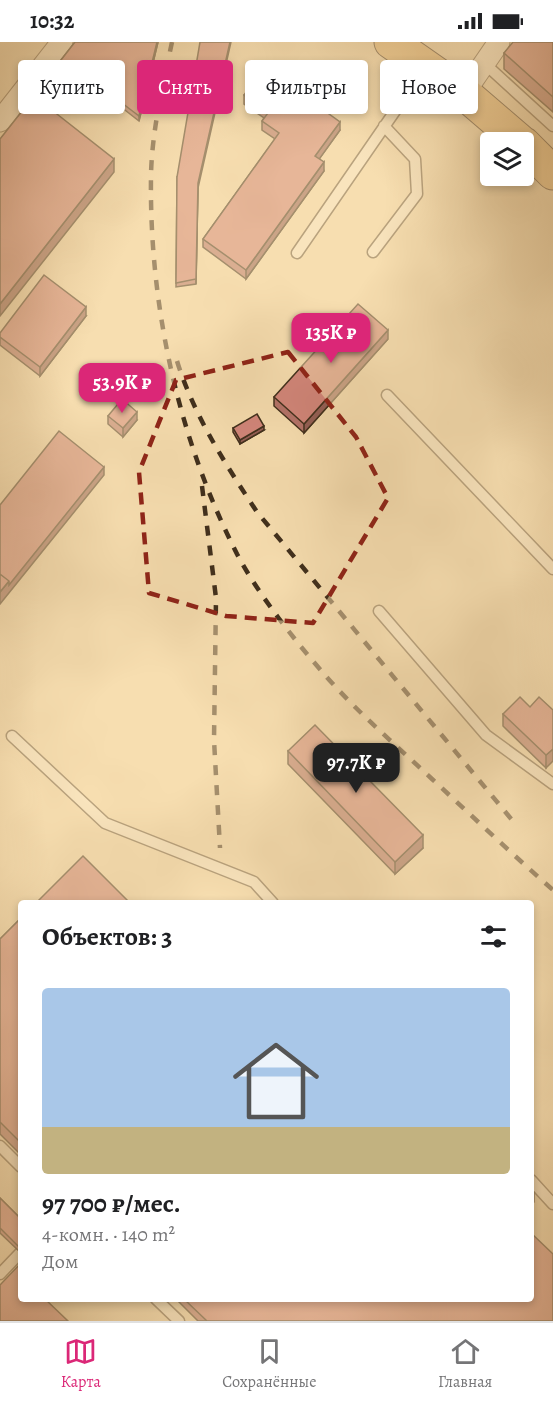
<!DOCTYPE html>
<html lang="ru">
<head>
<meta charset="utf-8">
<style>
	:root { --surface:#fff; --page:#f6f6f6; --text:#202124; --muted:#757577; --line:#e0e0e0; --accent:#db2777 }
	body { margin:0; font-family:Alegreya,serif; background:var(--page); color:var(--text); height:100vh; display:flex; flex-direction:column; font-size:22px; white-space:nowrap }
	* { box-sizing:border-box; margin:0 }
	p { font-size:20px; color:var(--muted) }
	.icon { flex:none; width:33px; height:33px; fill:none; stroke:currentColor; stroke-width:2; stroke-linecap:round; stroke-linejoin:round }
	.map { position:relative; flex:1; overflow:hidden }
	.drawer { position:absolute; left:18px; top:858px; width:516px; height:402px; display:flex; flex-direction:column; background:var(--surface); border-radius:6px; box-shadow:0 3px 9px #0003 }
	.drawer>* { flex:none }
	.hud { position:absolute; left:18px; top:18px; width:518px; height:54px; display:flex; gap:12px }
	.controls { position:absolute; left:480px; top:90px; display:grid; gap:12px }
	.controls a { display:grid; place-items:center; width:54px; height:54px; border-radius:6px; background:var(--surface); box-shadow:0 3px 9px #0003; font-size:30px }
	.price { position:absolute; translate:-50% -51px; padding:0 14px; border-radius:12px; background:var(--accent); color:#fff; font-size:20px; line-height:39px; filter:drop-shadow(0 2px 3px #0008) }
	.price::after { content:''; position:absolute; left:50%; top:36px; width:18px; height:14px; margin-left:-9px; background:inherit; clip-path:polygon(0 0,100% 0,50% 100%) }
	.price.selected { background:#222; color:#fff }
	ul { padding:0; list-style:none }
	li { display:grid; align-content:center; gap:12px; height:318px; padding:0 24px }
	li+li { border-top:2px solid var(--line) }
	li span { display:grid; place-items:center; height:186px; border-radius:6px; color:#555 }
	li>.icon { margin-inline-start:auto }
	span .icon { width:108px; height:108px; fill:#fffc; stroke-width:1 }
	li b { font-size:26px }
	h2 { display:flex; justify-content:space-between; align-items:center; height:72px; padding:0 24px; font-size:26px }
	.pill { padding:0 21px; border-radius:6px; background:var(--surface); box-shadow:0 3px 9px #0003; font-size:21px; line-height:54px }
	.pill.selected { background:var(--accent); color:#fff }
	.status { display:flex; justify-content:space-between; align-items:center; height:42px; padding:0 30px; background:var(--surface); direction:ltr }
	.status svg { height:16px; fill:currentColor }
	.menu { display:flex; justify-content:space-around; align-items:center; height:84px; border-top:2px solid var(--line); background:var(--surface); font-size:16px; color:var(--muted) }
	.menu a { display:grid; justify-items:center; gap:3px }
	.menu .selected { color:var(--accent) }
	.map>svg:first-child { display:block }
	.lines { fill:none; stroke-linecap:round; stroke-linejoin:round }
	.service-casing { stroke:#6e5b41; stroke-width:13 }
	.minor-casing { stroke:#6e5b41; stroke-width:23 }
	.primary-casing { stroke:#402f1c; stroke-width:35 }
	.service { stroke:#faeacc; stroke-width:10 }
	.minor { stroke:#faeacc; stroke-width:21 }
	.primary { stroke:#ecbf78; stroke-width:33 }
	.rail { stroke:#402f1c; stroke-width:4.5; stroke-dasharray:10 10; stroke-linecap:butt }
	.wall { fill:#b5736a; stroke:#402f1c; stroke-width:1.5 }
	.shaded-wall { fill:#945e56; stroke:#402f1c; stroke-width:1.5 }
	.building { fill:#d3867b; stroke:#402f1c; stroke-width:1.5 }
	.marked { fill:none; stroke:#8f2418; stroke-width:4.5; stroke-dasharray:12 8; stroke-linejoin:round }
</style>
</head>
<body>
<div class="status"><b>10:32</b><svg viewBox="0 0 49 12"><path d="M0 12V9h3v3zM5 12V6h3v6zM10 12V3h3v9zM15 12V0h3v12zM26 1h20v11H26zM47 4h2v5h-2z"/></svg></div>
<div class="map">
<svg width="553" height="1279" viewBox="0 0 553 1279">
	<rect width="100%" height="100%" fill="#f7deb0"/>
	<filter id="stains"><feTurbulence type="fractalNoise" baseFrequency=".00333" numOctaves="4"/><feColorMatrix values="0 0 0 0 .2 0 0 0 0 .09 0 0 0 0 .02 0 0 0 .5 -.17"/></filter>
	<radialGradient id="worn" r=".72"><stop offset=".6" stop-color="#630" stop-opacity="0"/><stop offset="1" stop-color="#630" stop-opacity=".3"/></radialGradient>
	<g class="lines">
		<g class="service-casing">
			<path id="service" d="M484 21 553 84
				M373 210 417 152 415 117 384 84
				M297 211 424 27
				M387 353 553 527
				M379 569 486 693 553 742
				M12 694 105 781 254 840 273 861
				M0 1104 21 1125
				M531 1138 553 1162
				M0 1232 21 1210
				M156 1257 179 1279"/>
		</g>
		<g class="minor-casing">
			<path id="minor" d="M464 51 499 0
				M0 79 62 0"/>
		</g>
		<g class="primary-casing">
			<path id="primary" d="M391 0 464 51 521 100
				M524 102 553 131"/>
		</g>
		<use href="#service" class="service"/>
		<use href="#minor" class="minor"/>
		<use href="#primary" class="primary"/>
		<path class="rail" d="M172 0C163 43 152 88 151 133 149 263 178 396 237 512 258 552 295 599 325 633 357 670 396 703 432 737 472 774 512 812 553 848
			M177 319C194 374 226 423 257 470L517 784
			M202 444 216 556 214 698 220 806"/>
	</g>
	<path class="wall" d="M75 0H158L139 79 80 33 56 63 40 49V45Z
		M553 0V70L504 27V11Z
		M244 53 340 88 319 117 324 129 246 237 203 205V197L275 97 262 88V79L264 76 244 62Z
		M177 135 198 146 196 242 176 245Z
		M86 274 40 334 0 303V291Z
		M388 297 304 391 274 364V355Z
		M108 374 137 378 123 395 108 382Z
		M233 386 264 388 240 402 233 390Z
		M553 668 546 726 503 684V672Z
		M288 709 423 806 395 832 288 722Z
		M21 876V1113L0 1092V897Z
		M0 1156 21 1177V1211L0 1191Z
		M176 1257H531L553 1279H198Z"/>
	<path class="shaded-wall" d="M157 0H158L139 79V74Z
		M230 0H231L198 146 196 242 198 141Z
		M80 29V33L56 63V58Z
		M340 80V88L315 123V114Z
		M114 117V130L0 274V262Z
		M324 120V129L246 237V228Z
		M86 265V274L40 334V325Z
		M388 288V297L304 391V382Z
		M137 370V378L123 395V386Z
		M264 384V388L240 402V398Z
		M104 425V433L0 562V550Z
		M553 707V719L546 726V713Z
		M423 793V806L395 832V820Z
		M534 1151V1160L531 1163V1154Z"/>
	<path class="building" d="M75 0H157L139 74 80 29 56 58 40 45Z
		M200 0H230L198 141 196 237 176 241 177 135Z
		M513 0H553V55L504 11Z
		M264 25 340 80 315 114 324 120 246 228 203 197 279 91 262 79 268 71 244 53Z
		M34 54 114 117 0 262V97Z
		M44 233 86 265 40 325 0 295V291Z
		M358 262 388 288 304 382 274 355Z
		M122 357 137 370 123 386 108 374Z
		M257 372 264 384 240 398 233 386Z
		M59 389 104 425 9 543V539L0 532V463Z
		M0 532 9 539 0 550Z
		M520 655 530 665 539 655 553 668V707L546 713 503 672Z
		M315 683 423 793 395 820 288 709Z
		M83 814 130 861H36Z
		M21 876V1101L0 1080V897Z
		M0 1156 21 1177V1207L0 1186Z
		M531 1191 553 1212V1279H207L184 1257H531Z
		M21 1221V1257H45L68 1279H0V1243Z"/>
	<path d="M0 0H553V1279H0ZM288 310 356 395 388 456 313 581 226 574 149 551 139 430 176 338Z" fill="#f7deb0" fill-opacity=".55" fill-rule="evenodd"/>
	<path class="marked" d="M288 310 356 395 388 456 313 581 226 574 149 551 139 430 176 338Z"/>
	<rect width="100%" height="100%" filter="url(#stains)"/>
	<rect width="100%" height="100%" fill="url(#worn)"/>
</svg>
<div class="controls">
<a><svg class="icon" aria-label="layers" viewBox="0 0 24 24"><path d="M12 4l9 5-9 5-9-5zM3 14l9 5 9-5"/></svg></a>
</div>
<b class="price" style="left:331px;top:322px">135K ₽</b>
<b class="price" style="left:122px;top:372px">53.9K ₽</b>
<b class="price selected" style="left:356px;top:752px">97.7K ₽</b>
<div class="hud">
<a class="pill">Купить</a>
<a class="pill selected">Снять</a>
<a class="pill">Фильтры</a>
<a class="pill">Новое</a>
</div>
<section class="drawer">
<h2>Объектов: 3<svg class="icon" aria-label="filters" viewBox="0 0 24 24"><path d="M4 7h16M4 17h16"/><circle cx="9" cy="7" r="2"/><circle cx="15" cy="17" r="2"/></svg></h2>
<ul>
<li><span style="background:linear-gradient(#a9c7e8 75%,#c2b280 0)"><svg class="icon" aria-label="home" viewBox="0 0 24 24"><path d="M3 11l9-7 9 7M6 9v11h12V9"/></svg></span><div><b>97 700 ₽/мес.</b><p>4-комн. · 140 m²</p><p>Дом</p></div></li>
</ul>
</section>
</div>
<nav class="menu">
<a class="selected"><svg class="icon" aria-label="map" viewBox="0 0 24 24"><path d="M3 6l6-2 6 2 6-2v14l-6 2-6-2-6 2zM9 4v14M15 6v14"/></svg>Карта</a>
<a><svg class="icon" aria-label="saved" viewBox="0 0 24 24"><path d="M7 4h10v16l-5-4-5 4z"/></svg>Сохранённые</a>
<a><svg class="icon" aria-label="home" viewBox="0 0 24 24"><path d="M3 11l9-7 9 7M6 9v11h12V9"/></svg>Главная</a>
</nav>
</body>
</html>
